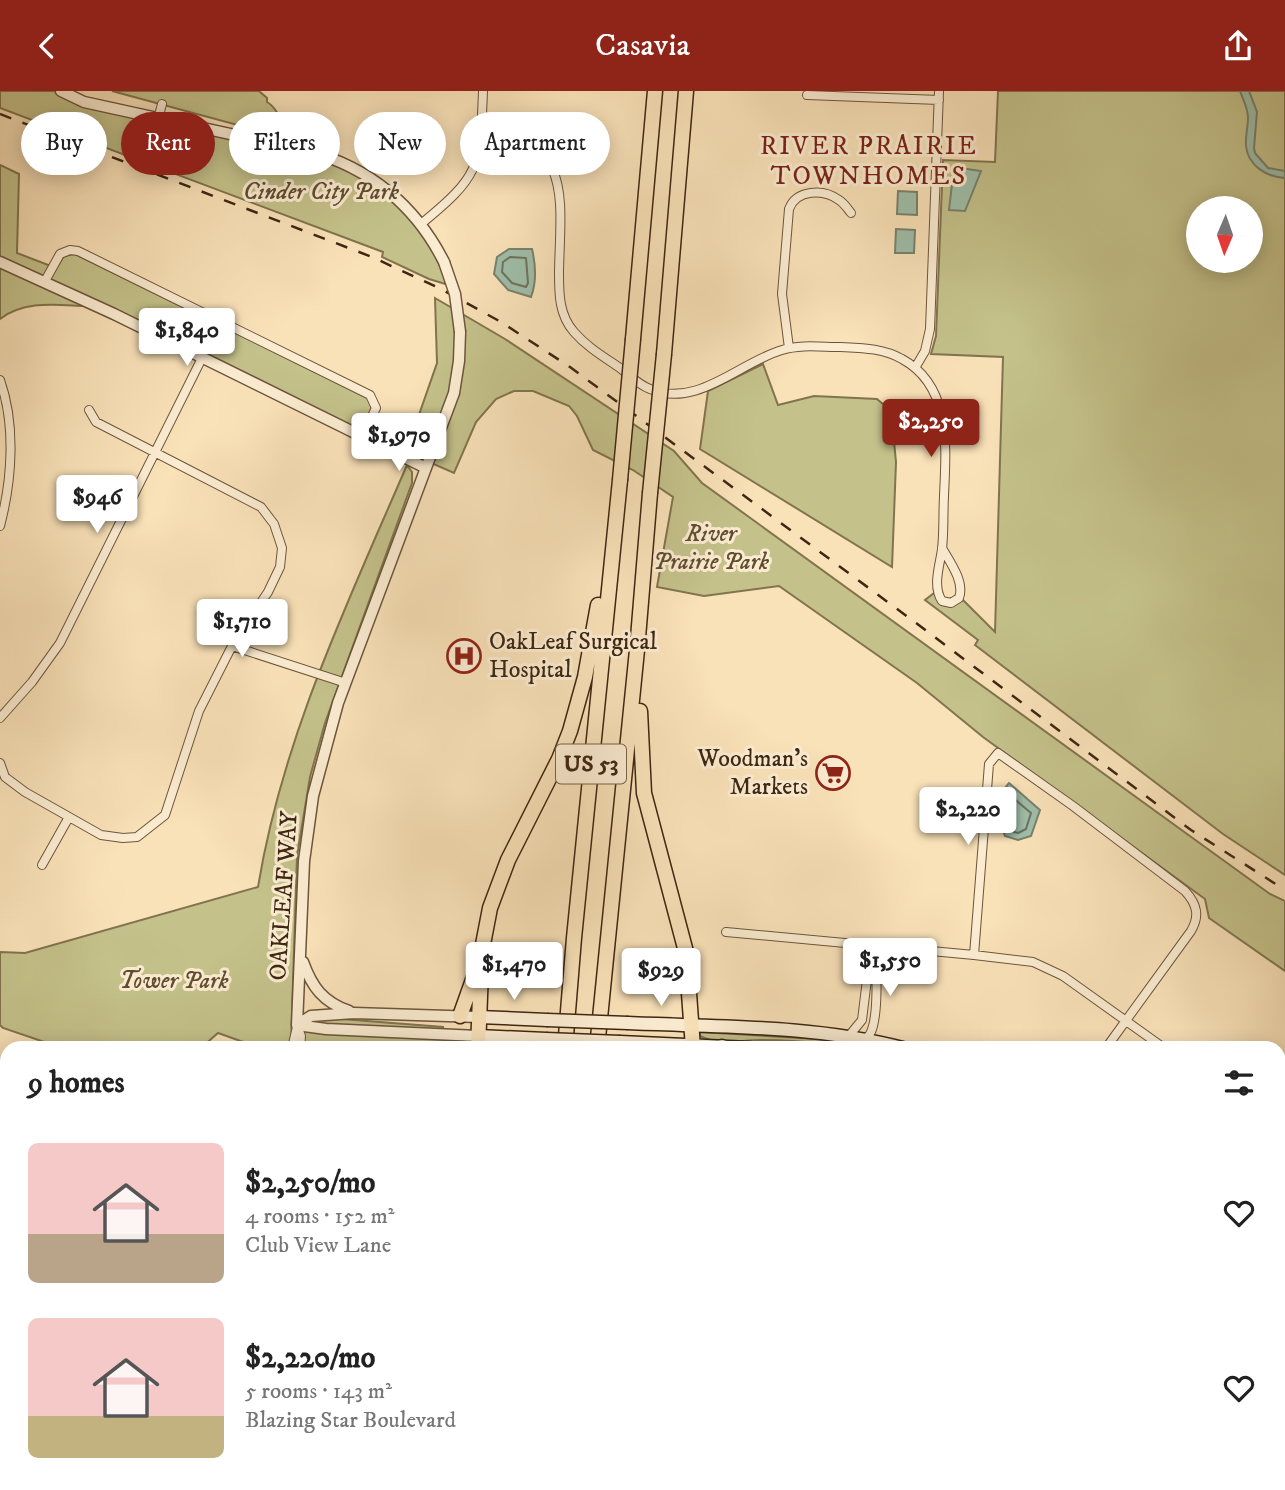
<!DOCTYPE html>
<html lang="en">
<head>
<meta charset="utf-8">
<style>
	:root { --surface:#fff; --page:#f6f6f6; --text:#222; --muted:#767676; --accent:#8f2418 }
	body { margin:0; font-family:"IM FELL DW Pica",serif; background:var(--page); color:var(--text); height:100vh; display:flex; flex-direction:column; font-size:26px; white-space:nowrap }
	* { box-sizing:border-box; margin:0 }
	p { font-size:23px; color:var(--muted) }
	.icon { flex:none; width:38px; height:38px; fill:none; stroke:currentColor; stroke-width:2; stroke-linecap:round; stroke-linejoin:round }
	.map { position:relative; flex:1; overflow:hidden }
	.panel { position:absolute; left:0px; top:950px; width:1286px; height:450px; display:flex; flex-direction:column; background:var(--surface); border-radius:21px 21px 0 0; box-shadow:0 4px 18px #0003 }
	.panel>* { flex:none }
	.top-card { position:absolute; left:21px; top:21px; width:700px; height:63px; display:flex; gap:14px }
	.needle { width:46px; rotate:182deg }
	.tools { position:absolute; left:1186px; top:105px; display:grid; gap:14px }
	.tools a { display:grid; place-items:center; width:77px; height:77px; border-radius:50%; background:var(--surface); box-shadow:0 4px 18px #0003; font-size:35px }
	.price { position:absolute; translate:-50% -60px; padding:0 16px; border-radius:7px; background:#fff; color:#222; font-size:23px; line-height:46px; filter:drop-shadow(0 2px 4px #0008) }
	.price::after { content:''; position:absolute; left:50%; top:42px; width:21px; height:16px; margin-left:-10px; background:inherit; clip-path:polygon(0 0,100% 0,50% 100%) }
	.price.selected { background:var(--accent); color:#fff }
	ul { padding:0; list-style:none }
	li { display:flex; align-items:center; gap:21px; height:175px; padding:0 28px }
	li span { display:grid; place-items:center; flex:none; width:196px; height:140px; border-radius:10px; color:#555 }
	li>.icon { margin-inline-start:auto }
	span .icon { width:84px; height:84px; fill:#fffc; stroke-width:1 }
	li b { font-size:30px }
	h2 { display:flex; justify-content:space-between; align-items:center; height:84px; padding:0 28px; font-size:30px }
	.pill { padding:0 24px; border-radius:32px; background:var(--surface); box-shadow:0 4px 18px #0003; font-size:24px; line-height:63px }
	.pill.selected { background:var(--accent); color:#fff }
	header { display:flex; justify-content:space-between; align-items:center; height:91px; padding:0 28px; background:var(--accent); color:#fff; font-size:32px; font-weight:600 }
	.map>svg:first-child { display:block }
	.green { fill:#c4c18a; stroke:#81744e; stroke-width:2; fill-rule:evenodd }
	.water { fill:#9fbea9; stroke:#78816d; stroke-width:2 }
	.lines { fill:none; stroke-linecap:round; stroke-linejoin:round }
	.shore { stroke:#6e725e; stroke-width:2 }
	.stream { stroke:#78816d; stroke-width:2.5 }
	.minor-casing { stroke:#6d553c; stroke-width:10 }
	.tertiary-casing { stroke:#6d553c; stroke-width:13 }
	.secondary-casing { stroke:#3e2613; stroke-width:15 }
	.motorway-casing { stroke:#3e2613; stroke-width:17 }
	.minor { stroke:#fbecd1; stroke-width:8 }
	.tertiary { stroke:#fbecd1; stroke-width:10 }
	.secondary { stroke:#fbecd1; stroke-width:12 }
	.motorway { stroke:#f9e1b8; stroke-width:14 }
	.rail { stroke:#3e2613; stroke-width:2.5; stroke-dasharray:12 12; stroke-linecap:butt }
	.tertiary-bridge-casing { stroke:#6d553c; stroke-width:13; stroke-linecap:butt }
	.secondary-bridge-casing { stroke:#3e2613; stroke-width:15; stroke-linecap:butt }
	.motorway-bridge-casing { stroke:#3e2613; stroke-width:17; stroke-linecap:butt }
	.tertiary-bridge { stroke:#fbecd1; stroke-width:10 }
	.secondary-bridge { stroke:#fbecd1; stroke-width:12 }
	.motorway-bridge { stroke:#f9e1b8; stroke-width:14 }
	.labels { text-anchor:middle; dominant-baseline:central; stroke-width:6; stroke-linejoin:round; paint-order:stroke }
	.shield { fill:#fbecd1; stroke:#77614c; stroke-width:2 }
	.shield-label { font-size:23px; font-weight:bold; fill:#3e2613 }
	.park-label { font-size:24px; font-style:italic; fill:#604d31; stroke:#fbecd1 }
	.poi-label { font-size:24px; fill:#3e2613; stroke:#fbecd1; text-anchor:start }
	.street-label { font-size:24px; fill:#3e2613; stroke:#fbecd1 }
	.neighbourhood-label { font-size:26px; letter-spacing:2px; fill:#7a1f14; stroke:#fbecd1 }
</style>
</head>
<body>
<header><svg class="icon" aria-label="back" viewBox="0 0 24 24"><path d="M15 5l-7 7 7 7"/></svg>Casavia<svg class="icon" aria-label="share" viewBox="0 0 24 24"><path d="M12 15V3M7 8l5-5 5 5M5 13v7h14v-7"/></svg></header>
<div class="map">
<svg width="1285" height="1399" viewBox="0 0 1285 1399">
	<rect width="100%" height="100%" fill="#f9e1b8"/>
	<filter id="stains"><feTurbulence type="fractalNoise" baseFrequency=".00286" numOctaves="4"/><feColorMatrix values="0 0 0 0 .2 0 0 0 0 .09 0 0 0 0 .02 0 0 0 .5 -.17"/></filter>
	<radialGradient id="worn" r=".72"><stop offset=".6" stop-color="#630" stop-opacity="0"/><stop offset="1" stop-color="#630" stop-opacity=".3"/></radialGradient>
	<path class="green" d="M0 0H63L70 6 344 72 411 121 452 195 429 188 382 166 383 161 0 17Z
		M112 0H259L267 7V11C276 16 276 23 283 28 295 38 304 41 320 43L319 56Z
		M998 0H1285V784L1223 743 975 554 978 549 925 509 934 502 939 512 951 515 963 509 995 541 1003 266 931 263 936 245 943 69 995 71ZM1199 117H1251V170H1199Z
		M0 74 19 83 17 162 56 177 64 165 75 163 368 307 372 318 364 334 407 353 402 365 85 215C56 214 25 209 0 228Z
		M435 207 505 248 674 360 702 392 1270 803 1285 810V880L1209 827 1205 808 983 646 917 592 779 495 704 505 657 496 673 406 633 379 593 359 577 325 569 315 533 300H514L496 308 476 331 454 382 406 361 437 272Z
		M763 273 778 314 814 305 877 308 891 320 896 371 892 476 700 358 708 300Z
		M407 374 412 381V392L325 632 310 686 297 765 291 954 246 952 218 942 201 957H62L3 937 0 934V861L25 862 258 796C282 648 348 511 407 374Z
		M303 925 443 936 447 957H330L302 955Z
		M700 941 835 949 834 954C810 951 785 949 761 949 740 949 719 955 700 945Z
		M1279 1043 1285 1047V1278L1279 1288Z
		M0 1091 7 1094V1157L0 1152Z
		M331 1393H492V1399H337Z
		M984 1393H1100L1105 1399H985Z
		M1141 1393H1200L1194 1399H1134Z"/>
	<path class="water" d="M1240 0H1249L1257 21 1254 57 1255 62 1268 77 1285 80V87C1267 86 1248 75 1246 55 1245 46 1248 36 1248 27 1248 17 1243 9 1240 0Z
		M954 76 981 80 965 120 949 119Z
		M898 100 917 101V124L897 123Z
		M896 138 915 139 914 162H895Z
		M509 158H532C536 175 537 190 531 206L508 199 494 183 497 166Z
		M1009 692 1040 719 1031 745 1018 749 1005 745C999 730 996 705 1009 692Z
		M0 1152 7 1157V1206L0 1203Z
		M1285 1276V1388L1275 1399H1194L1200 1393H1279V1283Z
		M248 1393H331L337 1399H256Z"/>
	<g class="lines">
		<path class="shore" d="M510 166 526 167 528 192 526 196 512 192 502 181 503 171Z
			M1012 706 1031 722 1026 738 1018 742 1011 740 1007 724 1009 709Z"/>
		<path class="stream" d="M162 1393 166 1399
			M1057 1393 1064 1399"/>
		<g class="minor-casing">
			<path id="minor" d="M807 4 939 9
				M158 28 162 13
				M482 40C575 48 560 110 559 182 559 203 559 224 574 241 587 256 604 266 620 277 629 284 639 294 650 298 697 318 740 271 782 259 800 253 822 256 840 256 861 257 883 257 902 268 952 295 946 357 944 405 943 423 944 441 942 458 940 474 932 495 942 510L951 512 959 507C965 491 950 471 942 457
				M421 133C481 84 480 76 483 0
				M45 190 60 163 70 159 78 160 370 304 376 317 362 346
				M789 257 782 203 789 118C796 99 823 97 839 109 844 112 847 117 851 122
				M915 277 925 260 930 238 939 0
				M0 289C16 334 12 389 0 435
				M232 555 346 592
				M0 627 32 591 60 552 202 267
				M0 672 5 686 25 701 101 744 123 747 137 746 165 724 199 620 232 555 268 501 280 476 282 457 274 433 261 416 96 331 89 319
				M42 774 69 726
				M726 841 974 864 1033 871 1063 885 1164 957
				M974 864 989 673 998 662 1073 715 1185 800C1197 813 1200 825 1191 840L1106 957
				M297 934 301 945 300 957
				M848 946 862 929 869 872 873 858
				M292 957 297 936
				M854 957C859 953 866 949 870 943 879 927 877 873 874 855
				M0 1011 7 1016
				M1279 1037 1285 1041
				M725 1399 726 1393
				M735 1399 741 1393"/>
		</g>
		<g class="tertiary-casing">
			<path id="tertiary" d="M61 0 84 11 308 60C369 76 416 115 444 171
				M0 171 114 223 426 377
				M303 871C312 896 323 911 349 920
				M297 934 304 770 313 705 338 612 454 302 459 270 460 241
				M297 934 311 925 354 922 479 926
				M297 934 326 938 478 945"/>
		</g>
		<g class="secondary-casing">
			<path id="secondary" d="M479 926 547 929
				M628 932C719 936 814 934 903 957
				M478 945 546 948
				M620 951 750 957
				M1279 1183 1285 1187
				M1279 1197 1285 1201"/>
		</g>
		<g class="motorway-casing">
			<path id="motorway" d="M633 248 655 0
				M664 263 686 0
				M640 620 644 702 686 861 693 957
				M460 925 480 869 490 817 508 769 559 668 570 640 585 586 598 514
				M478 957 481 880
				M565 957 574 847 620 389
				M597 957 637 559 650 402
				M720 957 722 956
				M527 1399 528 1393
				M564 1399 565 1393"/>
		</g>
		<use href="#minor" class="minor"/>
		<use href="#tertiary" class="tertiary"/>
		<use href="#secondary" class="secondary"/>
		<use href="#motorway" class="motorway"/>
		<path class="rail" d="M0 23 372 166 441 198 501 231 570 276 912 529 1191 739 1285 799"/>
		<g class="tertiary-bridge-casing">
			<path id="tertiary-bridge" d="M444 171 455 203 460 241"/>
		</g>
		<g class="secondary-bridge-casing">
			<path id="secondary-bridge" d="M547 929 628 932
				M546 948 620 951"/>
		</g>
		<g class="motorway-bridge-casing">
			<path id="motorway-bridge" d="M620 389 633 248
				M650 402 664 263"/>
		</g>
		<use href="#tertiary-bridge" class="tertiary-bridge"/>
		<use href="#secondary-bridge" class="secondary-bridge"/>
		<use href="#motorway-bridge" class="motorway-bridge"/>
	</g>
	<defs>
		<g id="hospital-ring" transform="scale(1.75)"><circle r="9.5" fill="#fbecd1" stroke="#8f2418" stroke-width="1.5"/><path d="M-5-5h3v3.5h4V-5h3V5h-3V1.5h-4V5h-3Z" fill="#8f2418"/></g>
		<g id="supermarket-ring" transform="scale(1.75)"><circle r="9.5" fill="#fbecd1" stroke="#8f2418" stroke-width="1.5"/><path d="M-6-5.5h2.5l.6 2H6L4.5 2H-2.5L-4.4-4H-6ZM-1.5 3.2a1.3 1.3 0 1 0 .1 0ZM3 3.2a1.3 1.3 0 1 0 .1 0Z" fill="#8f2418"/></g>
	</defs>
	<g fill-rule="evenodd">
		<use href="#hospital-ring" x="464" y="565"/>
		<use href="#supermarket-ring" x="833" y="682"/>
	</g>
	<g class="labels">
		<rect class="shield" x="556" y="653.5" width="70" height="39" rx="5"/>
		<g class="shield-label">
			<text x="591" y="673">US 53</text>
		</g>
		<g class="park-label">
			<text x="321" y="101">Cinder City Park</text>
			<text x="711" y="443">River<tspan x="711" dy="28">Prairie Park</tspan></text>
			<text x="174" y="890">Tower Park</text>
		</g>
		<g class="poi-label">
			<text x="489" y="551">OakLeaf Surgical<tspan x="489" dy="28">Hospital</tspan></text>
			<text x="808" y="668" text-anchor="end">Woodman's<tspan x="808" dy="28">Markets</tspan></text>
		</g>
		<g class="street-label">
			<text transform="translate(284 805) rotate(-86)">OAKLEAF WAY</text>
		</g>
		<g class="neighbourhood-label">
			<text x="869" y="55">RIVER PRAIRIE<tspan x="869" dy="30">TOWNHOMES</tspan></text>
		</g>
	</g>
	<rect width="100%" height="100%" filter="url(#stains)"/>
	<rect width="100%" height="100%" fill="url(#worn)"/>
</svg>
<div class="tools">
<a><svg class="needle" viewBox="-14 -14 28 28"><path d="M0-13l5 13h-10z" fill="#e53935"/><path d="M0 13l5-13h-10z" fill="#767676"/></svg></a>
</div>
<b class="price" style="left:187px;top:277px">$1,840</b>
<b class="price selected" style="left:931px;top:368px">$2,250</b>
<b class="price" style="left:399px;top:382px">$1,970</b>
<b class="price" style="left:97px;top:444px">$946</b>
<b class="price" style="left:242px;top:568px">$1,710</b>
<b class="price" style="left:968px;top:756px">$2,220</b>
<b class="price" style="left:890px;top:907px">$1,550</b>
<b class="price" style="left:514px;top:911px">$1,470</b>
<b class="price" style="left:661px;top:917px">$929</b>
<div class="top-card">
<a class="pill">Buy</a>
<a class="pill selected">Rent</a>
<a class="pill">Filters</a>
<a class="pill">New</a>
<a class="pill">Apartment</a>
</div>
<section class="panel">
<h2>9 homes<svg class="icon" aria-label="filters" viewBox="0 0 24 24"><path d="M4 7h16M4 17h16"/><circle cx="9" cy="7" r="2"/><circle cx="15" cy="17" r="2"/></svg></h2>
<ul>
<li><span style="background:linear-gradient(#f6c9c9 65%,#b9a48a 0)"><svg class="icon" aria-label="home" viewBox="0 0 24 24"><path d="M3 11l9-7 9 7M6 9v11h12V9"/></svg></span><div><b>$2,250/mo</b><p>4 rooms · 152 m²</p><p>Club View Lane</p></div><svg class="icon" aria-label="heart" viewBox="0 0 24 24"><path d="M12 20l-8-8c-3-5 5-10 8-4 3-6 11-1 8 4z"/></svg></li>
<li><span style="background:linear-gradient(#f6c9c9 70%,#c2b280 0)"><svg class="icon" aria-label="home" viewBox="0 0 24 24"><path d="M3 11l9-7 9 7M6 9v11h12V9"/></svg></span><div><b>$2,220/mo</b><p>5 rooms · 143 m²</p><p>Blazing Star Boulevard</p></div><svg class="icon" aria-label="heart" viewBox="0 0 24 24"><path d="M12 20l-8-8c-3-5 5-10 8-4 3-6 11-1 8 4z"/></svg></li>
</ul>
</section>
</div>
</body>
</html>
